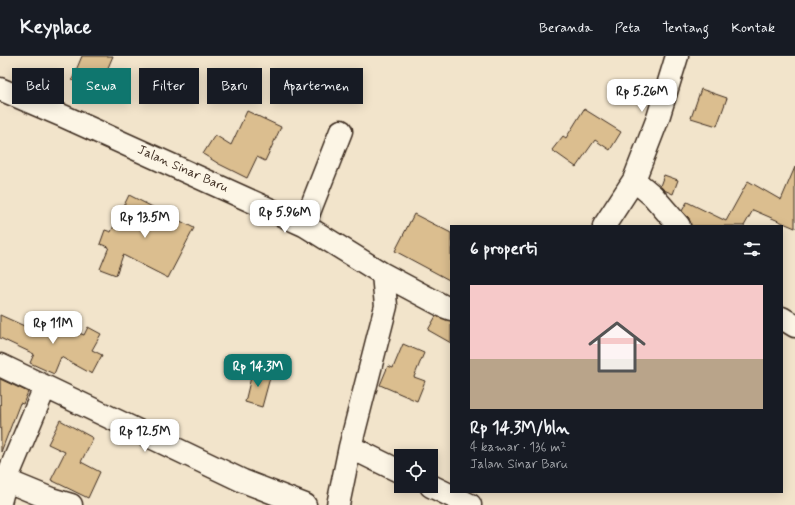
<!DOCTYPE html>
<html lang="id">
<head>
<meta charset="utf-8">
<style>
	:root { --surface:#171b24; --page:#242831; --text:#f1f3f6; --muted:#9ea1a6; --line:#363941; --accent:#0f766e }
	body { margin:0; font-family:Mynerve,sans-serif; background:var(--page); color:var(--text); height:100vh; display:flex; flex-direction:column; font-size:15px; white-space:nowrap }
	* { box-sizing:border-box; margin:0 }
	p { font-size:13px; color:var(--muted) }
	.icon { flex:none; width:22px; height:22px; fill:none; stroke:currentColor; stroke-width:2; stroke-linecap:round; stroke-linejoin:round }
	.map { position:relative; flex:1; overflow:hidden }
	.panel { position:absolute; left:450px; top:169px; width:333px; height:268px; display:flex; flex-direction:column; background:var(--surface); border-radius:0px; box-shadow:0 2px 10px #0003 }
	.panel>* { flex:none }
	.top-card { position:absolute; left:12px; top:12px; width:378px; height:36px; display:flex; gap:8px }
	.controls { position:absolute; left:394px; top:393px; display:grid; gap:8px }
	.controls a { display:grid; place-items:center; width:44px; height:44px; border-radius:0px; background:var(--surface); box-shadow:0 2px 10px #0003; font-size:20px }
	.price { position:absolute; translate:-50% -34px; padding:0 9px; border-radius:8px; background:#fff; color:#222; font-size:13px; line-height:26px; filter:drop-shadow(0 1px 2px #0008) }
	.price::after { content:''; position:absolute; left:50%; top:24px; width:12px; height:9px; margin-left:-6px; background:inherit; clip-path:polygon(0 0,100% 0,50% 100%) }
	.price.current { background:var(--accent); color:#fff }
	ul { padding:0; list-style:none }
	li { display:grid; align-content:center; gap:8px; height:212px; padding:0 20px }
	li span { display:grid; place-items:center; height:124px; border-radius:0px; color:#555 }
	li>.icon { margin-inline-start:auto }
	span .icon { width:72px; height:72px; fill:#fffc; stroke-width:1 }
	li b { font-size:17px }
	h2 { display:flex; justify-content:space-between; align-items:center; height:48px; padding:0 20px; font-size:17px }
	.pill { padding:0 14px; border-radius:0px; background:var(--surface); box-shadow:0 2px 10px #0003; font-size:14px; line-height:36px }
	.pill.current { background:var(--accent); color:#fff }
	header { display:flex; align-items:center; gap:24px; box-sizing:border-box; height:56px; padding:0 20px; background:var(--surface); border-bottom:1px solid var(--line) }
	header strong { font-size:19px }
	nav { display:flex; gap:22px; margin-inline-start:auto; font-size:14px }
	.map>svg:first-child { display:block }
	.building { fill:#dbbe8f; stroke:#3b2a1e }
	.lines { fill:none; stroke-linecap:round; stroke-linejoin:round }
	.street-casing { stroke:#3b2a1e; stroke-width:25 }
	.street { stroke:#fcf5e5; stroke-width:22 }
	.labels { text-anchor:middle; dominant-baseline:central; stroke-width:4; stroke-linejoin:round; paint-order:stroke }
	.street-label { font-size:13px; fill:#3b2a1e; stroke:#fcf5e5 }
</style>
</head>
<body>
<header>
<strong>Keyplace</strong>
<nav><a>Beranda</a><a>Peta</a><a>Tentang</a><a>Kontak</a></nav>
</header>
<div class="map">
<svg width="795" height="449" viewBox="0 0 795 449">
	<rect width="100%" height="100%" fill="#f2e4cb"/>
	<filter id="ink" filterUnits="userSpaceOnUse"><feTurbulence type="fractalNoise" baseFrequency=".025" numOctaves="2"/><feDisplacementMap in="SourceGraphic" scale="8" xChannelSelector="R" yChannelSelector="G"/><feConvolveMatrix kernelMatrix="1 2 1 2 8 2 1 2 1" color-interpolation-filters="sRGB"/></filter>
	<g filter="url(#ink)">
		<path class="building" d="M82 0H113L98 35 72 24Z
			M701 33 727 42 717 70 691 62Z
			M584 53 621 76 610 94 595 84 576 111 552 94 563 80 566 82Z
			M247 55 281 71 265 105 257 101 247 122 219 108 203 98 215 79 231 89Z
			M795 111V172L753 154 744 170H691L689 162 682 155 687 146 726 165 748 125 781 144Z
			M664 119 678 124 673 138 664 134 660 130Z
			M129 139 194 172 168 222 123 199 116 219 100 213 109 191 100 188 105 174 111 176Z
			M414 158 451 177V225L395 195Z
			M0 259 42 278 48 265 84 279 88 271 101 278 92 294 102 299 92 318 61 301 54 318 30 307 34 298 0 282Z
			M436 260 451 265V287L428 274Z
			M403 288 424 297 414 321 425 325 417 345 380 329 388 310 393 312Z
			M253 313 271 318 262 351 245 346Z
			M0 323 28 336 23 348 20 347 1 396Z
			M60 364 93 382 81 406 100 416 88 442 51 424 65 396 48 388Z"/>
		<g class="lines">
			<g class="street-casing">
				<path id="street" d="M0 33 63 60 304 169 383 218 386 250 350 391 338 449
					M634 124 653 140 679 170
					M304 169 341 75
					M604 170 634 124 658 62 677 0
					M383 218 443 250 451 253
					M782 262 795 270
					M0 309 243 425 305 449
					M350 391 401 416
					M0 422 51 443 71 449
					M431 430 470 449
					M0 446 6 424 45 331"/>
			</g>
			<use href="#street" class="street"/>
		</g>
	</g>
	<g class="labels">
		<g class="street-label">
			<text transform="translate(183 113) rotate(24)">Jalan Sinar Baru</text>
		</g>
	</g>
</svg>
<div class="controls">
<a><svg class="icon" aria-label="locate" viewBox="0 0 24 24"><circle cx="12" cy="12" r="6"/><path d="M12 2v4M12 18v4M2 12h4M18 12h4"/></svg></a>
</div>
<b class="price" style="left:642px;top:57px">Rp 5.26M</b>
<b class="price" style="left:285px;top:178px">Rp 5.96M</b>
<b class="price" style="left:145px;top:183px">Rp 13.5M</b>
<b class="price" style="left:53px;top:289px">Rp 11M</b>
<b class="price current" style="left:258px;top:332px">Rp 14.3M</b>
<b class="price" style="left:145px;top:397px">Rp 12.5M</b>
<div class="top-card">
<a class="pill">Beli</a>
<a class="pill current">Sewa</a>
<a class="pill">Filter</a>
<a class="pill">Baru</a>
<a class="pill">Apartemen</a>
</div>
<section class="panel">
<h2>6 properti<svg class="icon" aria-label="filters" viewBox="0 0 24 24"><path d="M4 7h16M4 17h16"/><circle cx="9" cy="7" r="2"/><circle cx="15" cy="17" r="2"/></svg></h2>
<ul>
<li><span style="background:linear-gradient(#f6c9c9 60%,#b9a48a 0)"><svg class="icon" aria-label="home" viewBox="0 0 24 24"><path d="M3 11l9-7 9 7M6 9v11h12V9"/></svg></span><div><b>Rp 14.3M/bln</b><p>4 kamar · 136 m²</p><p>Jalan Sinar Baru</p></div></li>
</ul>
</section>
</div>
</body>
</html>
